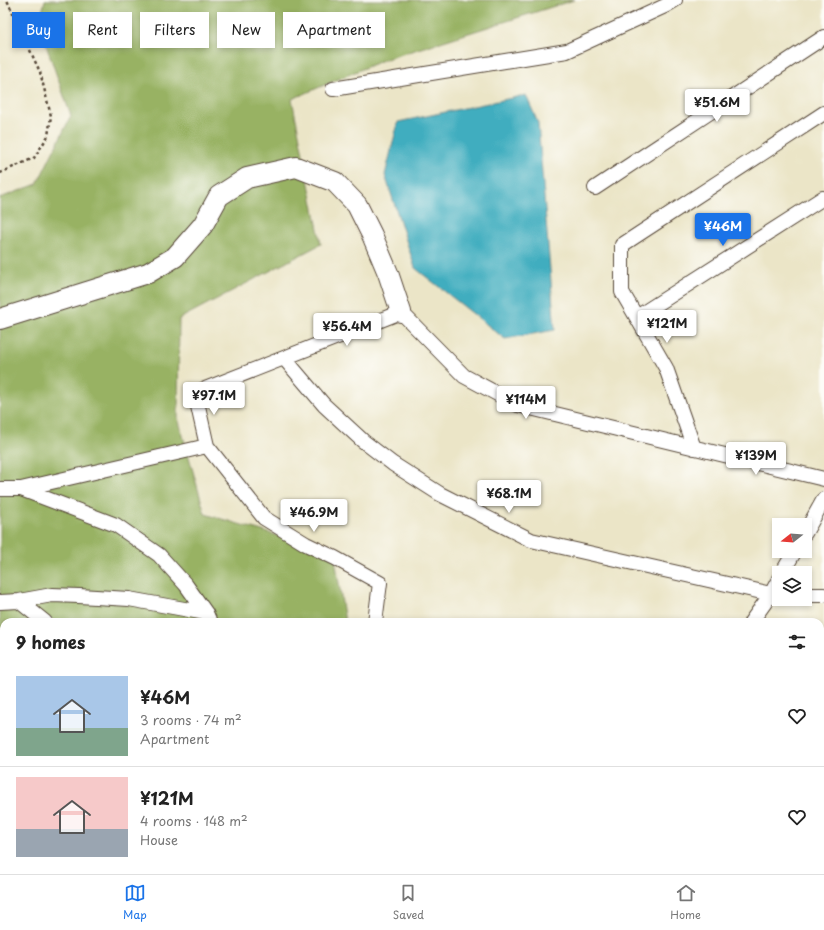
<!DOCTYPE html>
<html lang="en">
<head>
<meta charset="utf-8">
<style>
	:root { --surface:#fff; --page:#f2f2f2; --text:#222; --muted:#767676; --line:#e0e0e0; --accent:#1a73e8 }
	body { margin:0; font-family:"Playpen Sans",sans-serif; background:var(--page); color:var(--text); height:100vh; display:flex; flex-direction:column; font-size:15px; white-space:nowrap }
	* { box-sizing:border-box; margin:0 }
	p { font-size:13px; color:var(--muted) }
	.icon { flex:none; width:22px; height:22px; fill:none; stroke:currentColor; stroke-width:2; stroke-linecap:round; stroke-linejoin:round }
	.map { position:relative; flex:1; overflow:hidden }
	.panel { position:absolute; left:0px; top:618px; width:824px; height:256px; display:flex; flex-direction:column; background:var(--surface); border-radius:12px 12px 0 0; box-shadow:0 2px 6px #0003 }
	.panel>* { flex:none }
	.hud { position:absolute; left:12px; top:12px; width:400px; height:36px; display:flex; gap:8px }
	.needle { width:26px; rotate:253deg }
	.controls { position:absolute; left:772px; top:518px; display:grid; gap:8px }
	.controls a { display:grid; place-items:center; width:40px; height:40px; border-radius:0px; background:var(--surface); box-shadow:0 2px 6px #0003; font-size:20px }
	.price { position:absolute; translate:-50% -34px; padding:0 9px; border-radius:4px; background:#fff; color:#222; font-size:13px; line-height:26px; filter:drop-shadow(0 1px 2px #0008) }
	.price::after { content:''; position:absolute; left:50%; top:24px; width:12px; height:9px; margin-left:-6px; background:inherit; clip-path:polygon(0 0,100% 0,50% 100%) }
	.price.selected { background:var(--accent); color:#fff }
	ul { padding:0; list-style:none }
	li { display:flex; align-items:center; gap:12px; height:100px; padding:0 16px }
	li+li { border-top:1px solid var(--line) }
	li span { display:grid; place-items:center; flex:none; width:112px; height:80px; border-radius:0px; color:#555 }
	li>.icon { margin-inline-start:auto }
	span .icon { width:48px; height:48px; fill:#fffc; stroke-width:1 }
	li b { font-size:17px }
	h2 { display:flex; justify-content:space-between; align-items:center; height:48px; padding:0 16px; font-size:17px }
	.tag { padding:0 14px; border-radius:0px; background:var(--surface); box-shadow:0 2px 6px #0003; font-size:14px; line-height:36px }
	.tag.selected { background:var(--accent); color:#fff }
	.tab-bar { display:flex; justify-content:space-around; align-items:center; height:56px; border-top:1px solid var(--line); background:var(--surface); font-size:11px; color:var(--muted) }
	.tab-bar a { display:grid; justify-items:center; gap:2px }
	.tab-bar .selected { color:var(--accent) }
	.map>svg:first-child { display:block }
	.forest { fill:#98b264; stroke:#6a6e41 }
	.water { fill:#41adbf; stroke:#3e6c6e }
	.lines { fill:none; stroke-linecap:round; stroke-linejoin:round }
	.street-casing { stroke:#554637; stroke-width:16 }
	.secondary-casing { stroke:#554637; stroke-width:22 }
	.path { stroke:#554637; stroke-width:2.5; stroke-dasharray:3 3; stroke-linecap:butt }
	.street { stroke:#fff; stroke-width:14 }
	.secondary { stroke:#fff; stroke-width:20 }
</style>
</head>
<body>
<div class="map">
<svg width="824" height="874" viewBox="0 0 824 874">
	<rect width="100%" height="100%" fill="#fdfcf7"/>
	<filter id="ink" filterUnits="userSpaceOnUse"><feTurbulence type="fractalNoise" baseFrequency=".025" numOctaves="2"/><feDisplacementMap in="SourceGraphic" scale="8" xChannelSelector="R" yChannelSelector="G"/><feConvolveMatrix kernelMatrix="1 2 1 2 8 2 1 2 1" color-interpolation-filters="sRGB"/></filter>
	<filter id="wash" filterUnits="userSpaceOnUse"><feTurbulence type="fractalNoise" baseFrequency=".012" numOctaves="4" result="noise"/><feDisplacementMap in="SourceGraphic" scale="16" xChannelSelector="R" yChannelSelector="G"/><feGaussianBlur stdDeviation="0.9" result="paint"/><feColorMatrix in="noise" values="0 0 0 0 0 0 0 0 0 0 0 0 0 0 0 0 0 1.4 0 .05"/><feComposite in="paint" operator="in"/></filter>
	<g filter="url(#wash)">
		<rect width="100%" height="100%" fill="#ebe5c7"/>
		<path class="forest" d="M45 0H574L383 60 292 99 321 244 179 319 178 418 205 514 306 544 335 558 345 622H4V870H323L322 874H0V198L37 184 71 116 39 25Z"/>
		<path class="water" d="M526 95 538 123 555 330 505 339 415 268 385 175 398 122Z"/>
	</g>
	<g filter="url(#ink)">
		<g class="lines">
			<g class="street-casing">
				<path id="street" d="M333 89 567 51 665 6 675 0
					M595 188 824 37
					M637 317 823 198
					M284 358 324 405 363 441 393 464 440 494 531 540 771 594H779
					M694 448 666 368 622 292V245L824 113
					M0 489H21L207 446
					M21 489 116 525 159 555 186 585 206 613 210 622
					M805 533 824 499
					M782 573 795 551
					M805 595H824
					M19 601 45 622
					M0 602 19 601 52 595 79 596 129 599 206 613
					M375 622 380 583 335 558 306 544 264 518 207 446 195 393 401 312 464 376 518 405 824 479
					M751 622 771 594 779 579
					M0 671 4 673
					M61 870V874
					M170 874 172 870
					M237 874 239 870
					M347 874 348 870
					M469 874V870
					M629 874 630 870"/>
			</g>
			<g class="secondary-casing">
				<path id="secondary" d="M0 319 148 273 175 257 203 225 219 196 247 178 296 167 335 182 357 205 372 235 388 273 401 312"/>
			</g>
			<path class="path" d="M0 173 34 158 48 136 51 116 40 72 7 0"/>
			<use href="#street" class="street"/>
			<use href="#secondary" class="secondary"/>
		</g>
	</g>
</svg>
<div class="controls">
<a><svg class="needle" viewBox="-14 -14 28 28"><path d="M0-13l5 13h-10z" fill="#e53935"/><path d="M0 13l5-13h-10z" fill="#767676"/></svg></a>
<a><svg class="icon" aria-label="layers" viewBox="0 0 24 24"><path d="M12 4l9 5-9 5-9-5zM3 14l9 5 9-5"/></svg></a>
</div>
<b class="price" style="left:717px;top:123px">¥51.6M</b>
<b class="price selected" style="left:723px;top:247px">¥46M</b>
<b class="price" style="left:667px;top:344px">¥121M</b>
<b class="price" style="left:347px;top:347px">¥56.4M</b>
<b class="price" style="left:214px;top:416px">¥97.1M</b>
<b class="price" style="left:526px;top:420px">¥114M</b>
<b class="price" style="left:756px;top:476px">¥139M</b>
<b class="price" style="left:509px;top:514px">¥68.1M</b>
<b class="price" style="left:314px;top:533px">¥46.9M</b>
<div class="hud">
<a class="tag selected">Buy</a>
<a class="tag">Rent</a>
<a class="tag">Filters</a>
<a class="tag">New</a>
<a class="tag">Apartment</a>
</div>
<section class="panel">
<h2>9 homes<svg class="icon" aria-label="filters" viewBox="0 0 24 24"><path d="M4 7h16M4 17h16"/><circle cx="9" cy="7" r="2"/><circle cx="15" cy="17" r="2"/></svg></h2>
<ul>
<li><span style="background:linear-gradient(#a9c7e8 65%,#7fa58c 0)"><svg class="icon" aria-label="home" viewBox="0 0 24 24"><path d="M3 11l9-7 9 7M6 9v11h12V9"/></svg></span><div><b>¥46M</b><p>3 rooms · 74 m²</p><p>Apartment</p></div><svg class="icon" aria-label="heart" viewBox="0 0 24 24"><path d="M12 20l-8-8c-3-5 5-10 8-4 3-6 11-1 8 4z"/></svg></li>
<li><span style="background:linear-gradient(#f6c9c9 65%,#9aa5b1 0)"><svg class="icon" aria-label="home" viewBox="0 0 24 24"><path d="M3 11l9-7 9 7M6 9v11h12V9"/></svg></span><div><b>¥121M</b><p>4 rooms · 148 m²</p><p>House</p></div><svg class="icon" aria-label="heart" viewBox="0 0 24 24"><path d="M12 20l-8-8c-3-5 5-10 8-4 3-6 11-1 8 4z"/></svg></li>
</ul>
</section>
</div>
<nav class="tab-bar">
<a class="selected"><svg class="icon" aria-label="map" viewBox="0 0 24 24"><path d="M3 6l6-2 6 2 6-2v14l-6 2-6-2-6 2zM9 4v14M15 6v14"/></svg>Map</a>
<a><svg class="icon" aria-label="saved" viewBox="0 0 24 24"><path d="M7 4h10v16l-5-4-5 4z"/></svg>Saved</a>
<a><svg class="icon" aria-label="home" viewBox="0 0 24 24"><path d="M3 11l9-7 9 7M6 9v11h12V9"/></svg>Home</a>
</nav>
</body>
</html>
